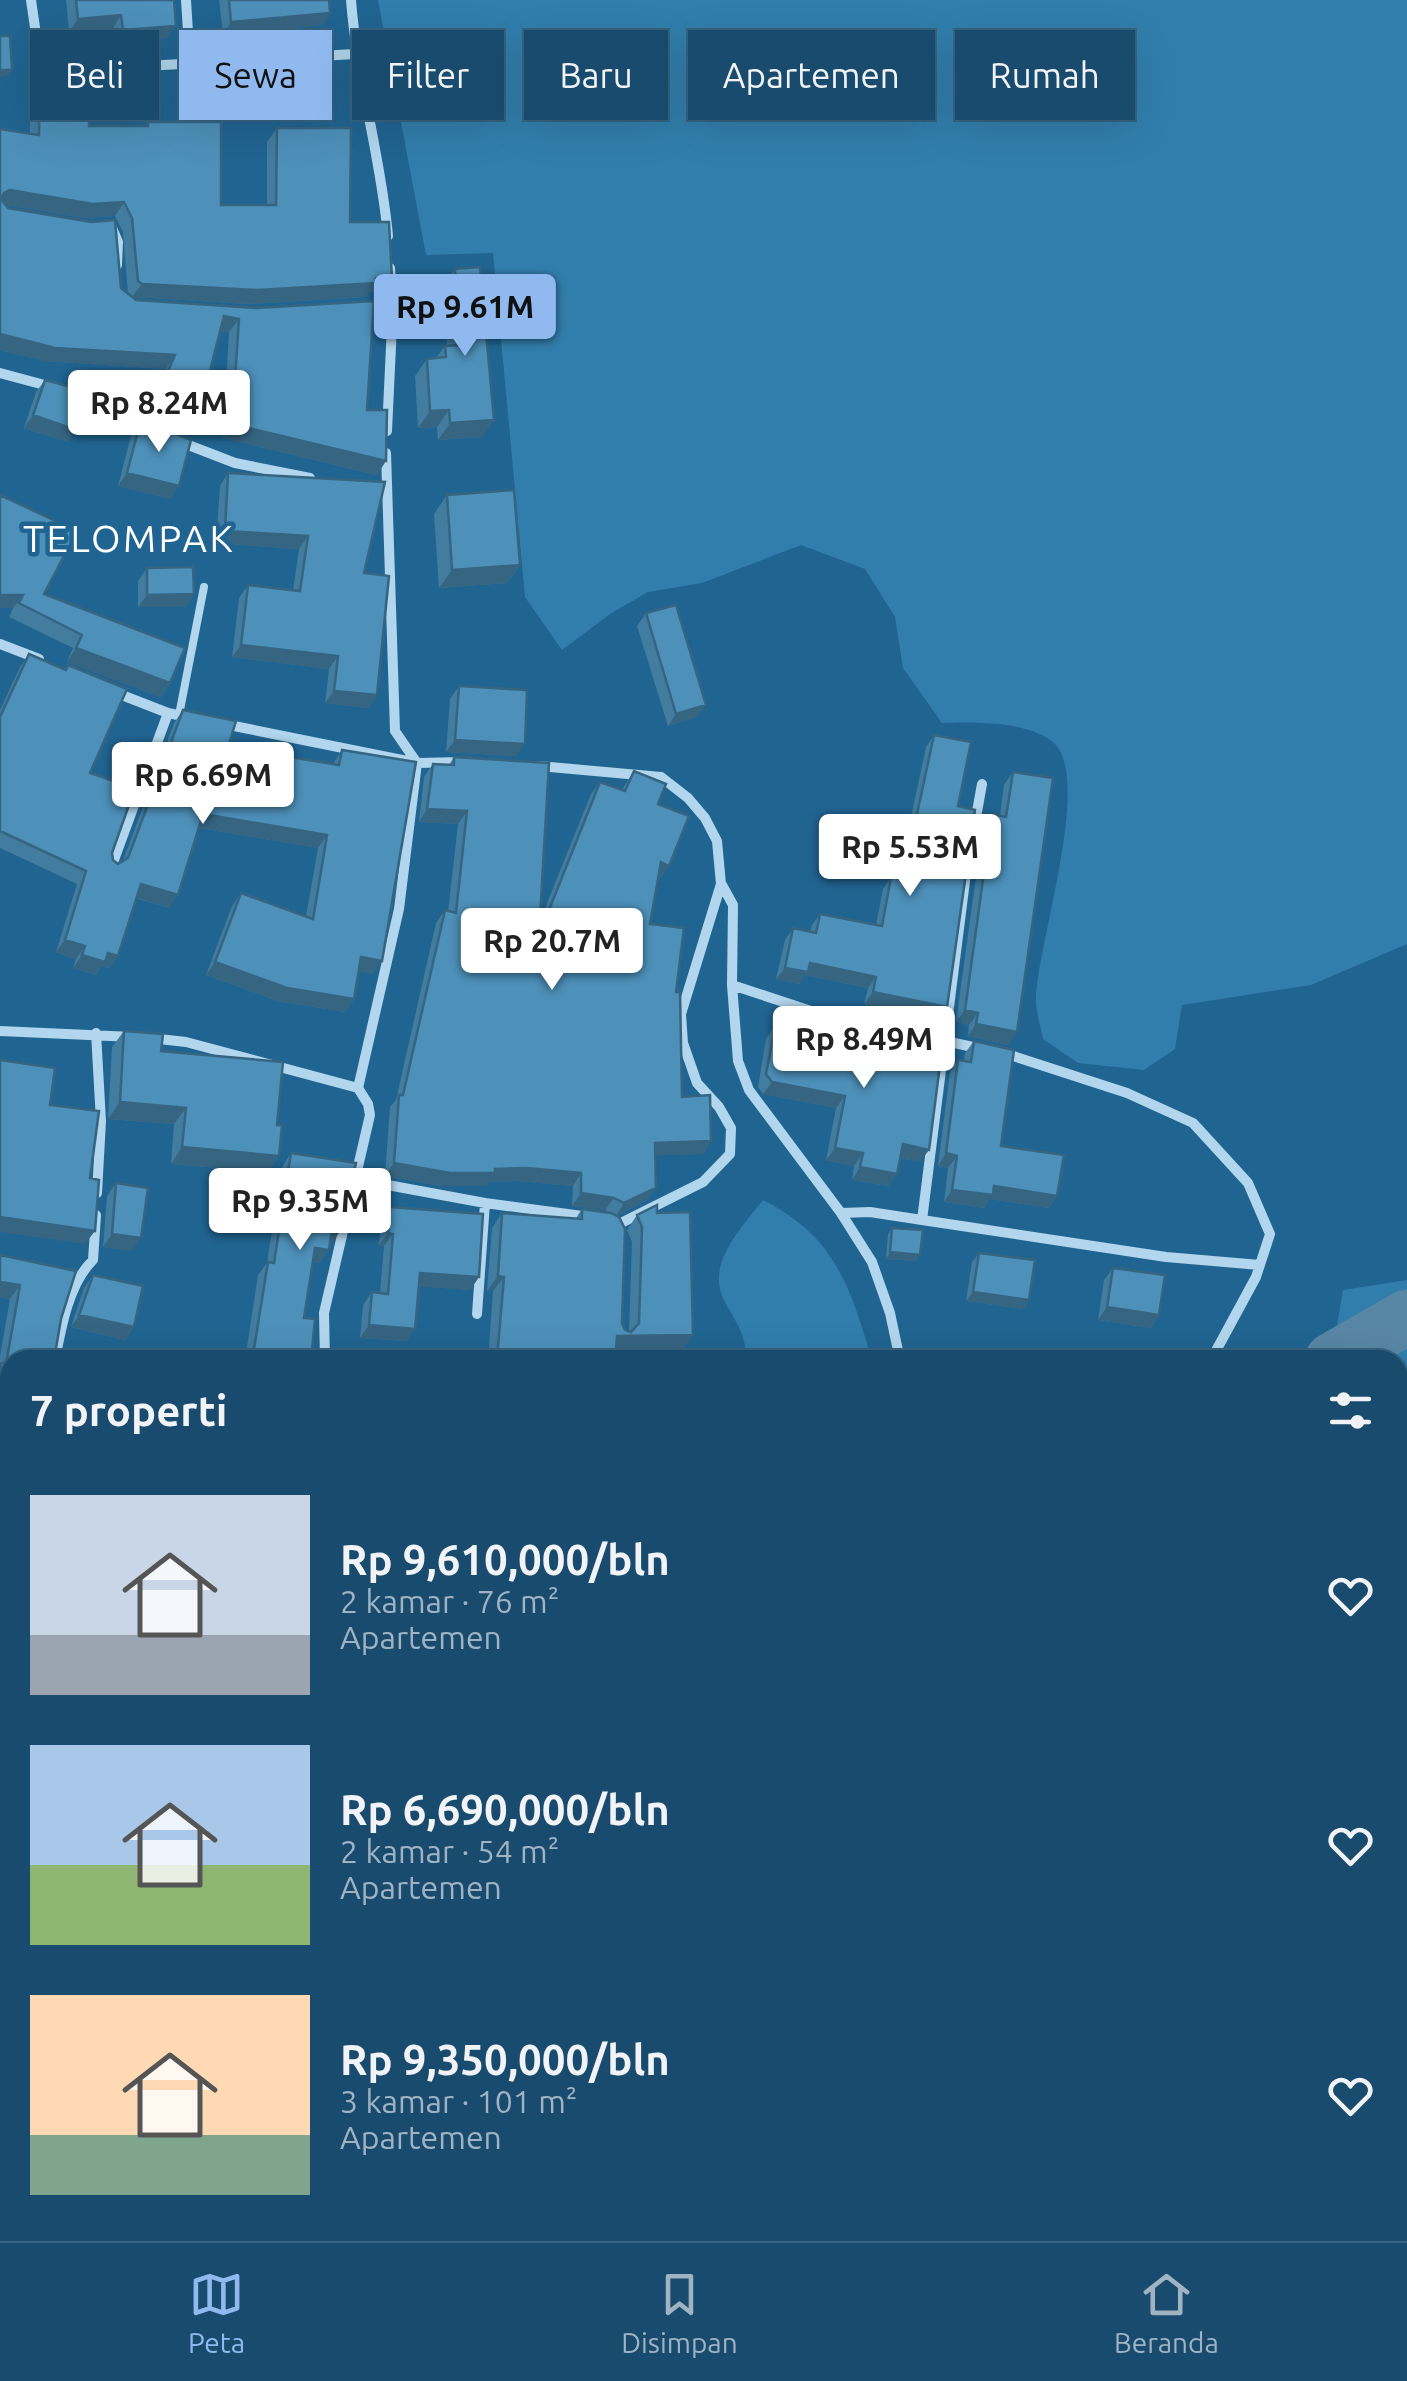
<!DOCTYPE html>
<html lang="id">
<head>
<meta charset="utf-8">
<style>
	:root { --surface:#184b6d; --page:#215272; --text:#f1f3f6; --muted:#9fb3c2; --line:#366380; --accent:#90b9f0 }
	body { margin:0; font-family:Ubuntu,sans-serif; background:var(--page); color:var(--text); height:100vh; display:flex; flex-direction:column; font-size:38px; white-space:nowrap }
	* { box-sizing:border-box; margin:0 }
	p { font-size:32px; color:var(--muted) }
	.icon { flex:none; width:55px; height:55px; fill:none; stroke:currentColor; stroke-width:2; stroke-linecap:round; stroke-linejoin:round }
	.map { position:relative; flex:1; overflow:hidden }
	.drawer { position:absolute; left:0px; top:1350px; width:1408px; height:892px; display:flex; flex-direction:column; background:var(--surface); border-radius:30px 30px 0 0; box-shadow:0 10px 40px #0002,0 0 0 2px var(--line) }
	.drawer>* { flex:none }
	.top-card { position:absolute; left:30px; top:30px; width:1348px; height:90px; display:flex; gap:20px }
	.price { position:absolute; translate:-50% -85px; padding:0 22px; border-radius:10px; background:#fff; color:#222; font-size:32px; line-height:65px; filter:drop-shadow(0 2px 5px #0008) }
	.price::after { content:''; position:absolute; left:50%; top:60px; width:30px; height:22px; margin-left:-15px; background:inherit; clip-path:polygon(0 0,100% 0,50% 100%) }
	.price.on { background:var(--accent); color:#111 }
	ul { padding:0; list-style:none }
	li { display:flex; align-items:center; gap:30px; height:250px; padding:0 30px }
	li span { display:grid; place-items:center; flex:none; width:280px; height:200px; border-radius:0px; color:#555 }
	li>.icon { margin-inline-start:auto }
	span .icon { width:120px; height:120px; fill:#fffc; stroke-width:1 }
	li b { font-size:42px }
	h2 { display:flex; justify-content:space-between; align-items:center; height:120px; padding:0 30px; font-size:42px }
	.tag { padding:0 35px; border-radius:0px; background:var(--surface); box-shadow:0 10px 40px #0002,0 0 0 2px var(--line); font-size:35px; line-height:90px }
	.tag.on { background:var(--accent); color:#111 }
	.tab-bar { display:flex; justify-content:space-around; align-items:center; height:140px; border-top:2px solid var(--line); background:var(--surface); font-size:28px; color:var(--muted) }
	.tab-bar a { display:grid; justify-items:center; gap:5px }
	.tab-bar .on { color:var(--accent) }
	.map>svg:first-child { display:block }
	.green { fill:#317eac }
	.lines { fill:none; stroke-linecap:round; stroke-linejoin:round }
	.stream { stroke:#a5d3ee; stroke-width:9 }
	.river { stroke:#5887a5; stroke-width:55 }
	.lane { stroke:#b1d6ed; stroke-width:8 }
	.street { stroke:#b1d6ed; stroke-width:10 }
	.wall { fill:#427c9f; fill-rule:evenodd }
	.shaded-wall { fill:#366582 }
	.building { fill:#4d90b9; stroke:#366582; stroke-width:2.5 }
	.labels { text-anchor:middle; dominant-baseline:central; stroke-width:9; stroke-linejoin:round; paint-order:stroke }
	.neighbourhood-label { font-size:38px; letter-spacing:2.5px; fill:#fff; stroke:#206491 }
</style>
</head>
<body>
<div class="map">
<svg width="1407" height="2241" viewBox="0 0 1407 2241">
	<rect width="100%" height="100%" fill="#206491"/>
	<path class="green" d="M378 0H1407V944L1311 985 1182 1005 1175 1049 1144 1070 1078 1063 1043 1039C1041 1027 1036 1013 1036 1001 1036 948 1093 780 1054 743 1029 721 973 722 942 723L903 668 895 617 865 569 801 545 702 583 648 592 610 614 562 650 525 597 493 253 426 255Z
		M763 1200C836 1237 850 1287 872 1360H745C748 1336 735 1321 724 1300 705 1264 743 1226 763 1200Z
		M1407 1280V2241H0V1631L10 1645V2232H1398V1360H1331L1343 1290Z"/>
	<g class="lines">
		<path class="stream" d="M837 2232 841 2241
			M501 2241 552 2232"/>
		<path class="river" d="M1332 1360 1407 1317
			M1398 1644 1407 1649"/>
		<path class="lane" d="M179 715 204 587"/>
		<path class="street" d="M31 0 39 55 58 71 355 54
			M186 0 190 64
			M351 0C357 80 381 156 388 236
			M112 228 118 242 117 265
			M0 373 52 387
			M78 394 148 429
			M387 431 393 304 390 268
			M178 441 235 463 310 478
			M0 644 39 659
			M114 692 168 713 192 718
			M224 724 417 763 463 762
			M539 766 661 777 688 798 705 818 717 841 721 884 681 1014 683 1043 697 1083 719 1107 731 1128 730 1154 703 1182 615 1226
			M111 868 168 713
			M722 885 733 905 732 985 738 1061 749 1090 841 1213 872 1262 890 1313 900 1360
			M732 985 817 1013 982 1049
			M0 1031 133 1037
			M96 1033 101 1121 97 1193
			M150 1038 186 1042 358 1088
			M1004 1053 1127 1093 1193 1123 1248 1183 1270 1234 1256 1277 1211 1360
			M355 1179 485 1203 590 1217
			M841 1213 870 1212 922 1220 966 873 982 784
			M922 1220 1166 1257 1260 1265
			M477 1314 485 1203
			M55 1360C61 1328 69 1283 93 1260L96 1215
			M325 1360 324 1313 370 1115 368 1104 358 1088 399 909 417 763 395 731 386 453
			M0 1628 10 1630"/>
	</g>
	<path class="wall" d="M66 0H174L167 38 114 42 113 28 69 32Z
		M219 0H329L330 13 322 25 223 35Z
		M40 65 76 82 89 126H145L148 122 221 205H267V142L277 128 392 279 382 292H369L366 297 248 304 133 297 136 300 257 308 367 410 377 475 223 438 229 332 220 331 187 435 144 418 166 369 45 361 0 350V129L30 133V79ZM6 205 83 218 115 216 123 232 128 294Z
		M455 269 482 437 438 440 437 427 418 428 415 376 427 359 436 358 445 346 447 345 443 286Z
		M45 380 68 442 24 428 36 392Z
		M140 423 171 499 118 486 131 436Z
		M228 473 364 573 377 695 368 708 325 703 329 669 232 657 239 598 248 585 293 590 299 549 216 543 220 486Z
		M0 495 44 594 170 683 161 697 67 662 73 648 9 617 13 608H0Z
		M447 495 520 565 507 583 439 588 434 514Z
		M147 568 194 594 185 607H138V581Z
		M646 613 697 717 668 726 637 626Z
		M29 654 65 670 68 665 90 773 113 860 118 864 123 861 174 723 183 710 228 747 333 764 342 750 373 974 359 971 354 999 345 1012 278 1001 206 975 232 906 241 893 306 916 318 848 199 828 169 908 136 898 118 956 109 968 101 966 96 975 73 968 76 959 56 952 77 884 0 848V710L20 667Z
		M459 686 516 756 446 752 450 699Z
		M934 735 958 806 939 1019 864 1004 868 988 805 975 799 984 776 979 785 940 793 928 810 932 812 925 820 914 876 925 883 889 891 877 898 878 926 747Z
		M454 757 539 923 591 794 600 782 622 790 634 771 658 804 669 866 660 878H658L650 924 676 992 682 1097 711 1141 703 1154 655 1155 656 1188 647 1200 616 1216 622 1323 625 1330 629 1331 632 1242 627 1230 637 1215 657 1213 683 1349 616 1351 615 1360H488L493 1291H487L492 1228 502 1213 576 1218 582 1209 609 1212 605 1210 572 1206 573 1186 517 1181 489 1182 486 1186H441L385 1176 390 1107 396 1100 436 923 445 910 448 911 458 824 419 822 424 777 433 764 449 765Z
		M1013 772 1008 1045 968 1036 969 1025 956 1022 983 826 992 814 1000 815 1004 785Z
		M775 1027 920 1162 900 1158 897 1174 888 1186 852 1180 854 1166 826 1160 836 1108 763 1094 758 1087 766 1039Z
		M124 1031 161 1051 277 1125 279 1156 267 1172 171 1164 174 1124 108 1119 112 1047Z
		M974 1041 1001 1146 1057 1196 1049 1208 990 1199 984 1208 944 1202 948 1168 938 1166 950 1072 958 1060 964 1061 965 1053Z
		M291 1153 340 1231 330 1244 329 1250 319 1263 313 1262 304 1318 311 1360H245L258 1275 267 1263 282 1167Z
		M116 1183 132 1251 103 1247 107 1196Z
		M390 1207 479 1277 470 1290 419 1286 407 1341 360 1338 363 1305 372 1292 380 1293 384 1246 379 1245 381 1220Z
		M892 1228 920 1255 916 1261 886 1259 888 1234Z
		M979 1253 1029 1300 1023 1309 966 1301 972 1262Z
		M0 1255 76 1271 10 1360V1469L0 1467V1356L10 1299 0 1297Z
		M1113 1268 1159 1315 1151 1328 1098 1320 1104 1280Z
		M93 1275 134 1327 125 1340 71 1327 84 1288Z"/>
	<path class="shaded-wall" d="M330 13 322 25 223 35 231 22Z
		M121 15 113 28 69 32 78 19Z
		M176 26 167 38 114 42 123 30Z
		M0 70H12L7 76 0 77Z
		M10 190 124 202 115 216 83 218 0 204 4 193Z
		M392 279 382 292H369L366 297 248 304 132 297 142 284Z
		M224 316 239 319 229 332 214 330Z
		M0 334 175 355 166 369 45 361 0 350Z
		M154 404 197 421 187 435 144 418Z
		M449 410 437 427 418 428 430 411Z
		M33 415 76 430 68 442 24 428Z
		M494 420 482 437 438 440 450 423Z
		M232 424 386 461 377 475 223 438Z
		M127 473 179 486 171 499 118 486Z
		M225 531 308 536 299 549 216 543Z
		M520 565 507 583 439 588 452 570Z
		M194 594 185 607H138L147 595Z
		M0 595H23L13 608H0Z
		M241 645 338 656 329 669 232 657Z
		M76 648 170 683 161 697 67 662Z
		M334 691 377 695 368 708 325 703Z
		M706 705 697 717 668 726 676 714Z
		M455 740 525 744 516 756 446 752Z
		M427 809 467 811 458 824 419 822Z
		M203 814 327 835 318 848 194 827Z
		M661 862 669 866 660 878 652 875Z
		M141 884 178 895 169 908 132 896Z
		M65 940 85 946 76 959 56 952Z
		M108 953 118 956 109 968 101 966 96 975 73 968 82 955Z
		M361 957 382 961 373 974 352 970Z
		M215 962 354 999 345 1012 278 1001 206 975Z
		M810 963 876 977 868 988 805 975 799 984 776 979 785 968Z
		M873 992 947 1007 939 1019 864 1004Z
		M965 1010 978 1013 969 1025 956 1022Z
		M976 1024 1017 1032 1008 1045 968 1036Z
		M772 1082 845 1096 836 1108 763 1094Z
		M120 1102 186 1108 174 1124 108 1119Z
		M711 1141 703 1154 646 1156 655 1143Z
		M903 1144 929 1150 920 1162 894 1157Z
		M182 1147 279 1156 267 1172 171 1164Z
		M835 1148 863 1153 854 1166 826 1160Z
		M946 1153 957 1156 948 1168 938 1166Z
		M394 1163 495 1169 526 1168 581 1173 573 1186 517 1181 489 1182 486 1186H441L385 1176Z
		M860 1167 897 1174 888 1186 852 1180Z
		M994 1186 1057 1196 1049 1208 990 1199 984 1208 944 1202 952 1190Z
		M656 1188 647 1200 616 1216 624 1203Z
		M581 1193 614 1198 605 1210 572 1206Z
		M0 1217 95 1231 85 1244 0 1232Z
		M332 1230 340 1231 331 1245 323 1243Z
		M388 1233 393 1234 384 1246 379 1245Z
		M112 1234 141 1238 132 1251 103 1247Z
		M315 1248 329 1250 319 1263 306 1261Z
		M890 1252 920 1255 916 1261 886 1259Z
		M420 1273 479 1277 470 1290 411 1286Z
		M498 1276 504 1277 493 1291H487Z
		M0 1282 20 1285 10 1299 0 1297Z
		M973 1292 1029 1300 1023 1309 966 1301Z
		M1107 1307 1159 1315 1151 1328 1098 1320Z
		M79 1315 134 1327 125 1340 71 1327Z
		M369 1325 415 1329 407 1341 360 1338Z
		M693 1335 683 1349 607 1351 617 1336Z
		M253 1355 275 1358 274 1360H250Z
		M0 1451 10 1453V1469L0 1467Z
		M0 1581 10 1583V1599L0 1597Z"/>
	<path class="building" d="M76 0H174L176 26 123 30 121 15 78 19Z
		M229 0H329L330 13 231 22Z
		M0 36H10L12 70H0Z
		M40 65H76V82H90L89 126H148V122H221V205H276L277 128H351L350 222H389L392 279 376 278V283L258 290 142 284 138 281 132 218 124 202 93 204 10 190 4 193 1 199 8 208 91 222 115 220 121 288 136 300 257 308 374 301 367 410H387L386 461 232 424 239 319 224 316 197 421 154 404 175 355 55 348 0 334V129L39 135Z
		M480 267 494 420 450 423 449 410 430 411 427 359 446 357 445 346 460 345 455 269Z
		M45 380 90 392 76 430 33 415Z
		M146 422 191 440 179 486 127 473 140 423Z
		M228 473 385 482 364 573 389 576 377 695 334 691 338 656 241 645 248 585 300 591 308 536 225 531Z
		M514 490 520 565 452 570 447 495Z
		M0 495 77 531 44 594 185 648 170 683 76 648 82 635 19 603 23 595H0Z
		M193 567 194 594 147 595V568Z
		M676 605 706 705 676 714 646 613Z
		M29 654 66 670 68 665 127 689 90 773 135 788 112 853 113 860 118 864 128 858 183 710 236 721 228 747 339 765 342 750 416 762 382 961 361 957 354 999 287 988 215 962 241 893 313 919 327 835 203 814 178 895 141 884 118 956 108 953 105 962 82 955 85 946 65 940 86 871 0 831V717Z
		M459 686 527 690 525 744 455 740Z
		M934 735 971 742 958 806 975 810 947 1007 873 992 876 977 810 963 808 972 785 968 793 928 816 933 820 914 882 926 891 877 903 879Z
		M454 757 549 763 539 935 600 782 625 791 634 771 666 784 658 804 689 816 669 866 661 862 650 924 684 928 676 992H680L682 1097 710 1095 711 1141 655 1143 656 1188 624 1203 614 1198 581 1193V1173L526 1168 495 1169V1173H450L394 1163 399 1095H403L445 910 456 913 467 811 427 809 433 764 454 765Z
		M1013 772 1053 778 1017 1032 976 1024 978 1013 965 1010 992 814 1006 817Z
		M775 1027 941 1057 929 1150 903 1144 897 1174 860 1167 863 1153 835 1148 845 1096 772 1082 766 1074Z
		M124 1031 163 1034 161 1051 283 1062 277 1125H282L279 1156 182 1147 186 1108 120 1102Z
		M974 1041 1014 1050 1001 1146 1064 1155 1057 1196 994 1186 993 1195 952 1190 957 1156 946 1153 958 1060 971 1062Z
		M0 1060 55 1068 50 1105 99 1111 90 1178 99 1180 95 1231 0 1217Z
		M291 1153 356 1163 340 1231 332 1230 329 1250 315 1248 304 1318 315 1319 311 1360H275V1358L253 1355 268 1262 274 1263Z
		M116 1183 148 1188 141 1238 112 1234Z
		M657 1205V1213L690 1212 693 1335 617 1336 615 1360H528L497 1358 504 1277 498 1276 502 1213 582 1219V1209L611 1213 619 1217 625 1229 622 1323 625 1330 631 1332 639 1323 642 1227 637 1215Z
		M390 1207 483 1214 479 1277 420 1273 415 1329 369 1325 372 1292 388 1294 393 1234 388 1233Z
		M892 1228 923 1230 920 1255 890 1252Z
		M979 1253 1035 1260 1029 1300 973 1292Z
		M0 1255 76 1271 61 1319 54 1360H10V1453L0 1451V1363L6 1364 20 1285 0 1282Z
		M1113 1268 1165 1275 1159 1315 1107 1307Z
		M93 1275 143 1286 134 1327 79 1315Z
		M0 1501 10 1503V1583L0 1581Z"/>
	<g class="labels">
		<g class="neighbourhood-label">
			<text x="129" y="538">TELOMPAK</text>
		</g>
	</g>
</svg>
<b class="price on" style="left:465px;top:359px">Rp 9.61M</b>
<b class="price" style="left:159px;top:455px">Rp 8.24M</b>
<b class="price" style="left:203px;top:827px">Rp 6.69M</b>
<b class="price" style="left:910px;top:899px">Rp 5.53M</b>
<b class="price" style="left:552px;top:993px">Rp 20.7M</b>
<b class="price" style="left:864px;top:1091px">Rp 8.49M</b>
<b class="price" style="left:300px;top:1253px">Rp 9.35M</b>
<div class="top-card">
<a class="tag">Beli</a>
<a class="tag on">Sewa</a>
<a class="tag">Filter</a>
<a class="tag">Baru</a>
<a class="tag">Apartemen</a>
<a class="tag">Rumah</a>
</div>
<section class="drawer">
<h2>7 properti<svg class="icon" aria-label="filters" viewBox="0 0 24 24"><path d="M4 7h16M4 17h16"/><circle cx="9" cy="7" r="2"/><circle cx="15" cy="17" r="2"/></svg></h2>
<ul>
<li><span style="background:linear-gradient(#c9d6e8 70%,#9aa5b1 0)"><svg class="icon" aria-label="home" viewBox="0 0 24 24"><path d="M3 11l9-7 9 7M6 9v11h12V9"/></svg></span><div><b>Rp 9,610,000/bln</b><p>2 kamar · 76 m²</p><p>Apartemen</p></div><svg class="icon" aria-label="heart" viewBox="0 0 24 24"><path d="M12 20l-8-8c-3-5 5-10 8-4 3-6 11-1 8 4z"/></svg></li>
<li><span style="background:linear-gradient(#a9c7e8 60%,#8fb573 0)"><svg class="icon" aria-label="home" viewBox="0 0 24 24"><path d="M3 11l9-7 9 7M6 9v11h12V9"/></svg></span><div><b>Rp 6,690,000/bln</b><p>2 kamar · 54 m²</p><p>Apartemen</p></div><svg class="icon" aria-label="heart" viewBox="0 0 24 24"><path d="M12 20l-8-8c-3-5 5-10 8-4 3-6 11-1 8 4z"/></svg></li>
<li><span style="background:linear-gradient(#ffd9b3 70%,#7fa58c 0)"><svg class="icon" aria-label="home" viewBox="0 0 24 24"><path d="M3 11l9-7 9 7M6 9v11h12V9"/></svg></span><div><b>Rp 9,350,000/bln</b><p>3 kamar · 101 m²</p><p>Apartemen</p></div><svg class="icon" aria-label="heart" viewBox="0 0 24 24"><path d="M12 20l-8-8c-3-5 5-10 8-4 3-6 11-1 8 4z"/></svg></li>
</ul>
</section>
</div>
<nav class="tab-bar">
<a class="on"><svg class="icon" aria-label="map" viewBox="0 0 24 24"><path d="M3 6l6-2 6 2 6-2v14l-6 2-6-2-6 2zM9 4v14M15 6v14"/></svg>Peta</a>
<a><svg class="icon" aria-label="saved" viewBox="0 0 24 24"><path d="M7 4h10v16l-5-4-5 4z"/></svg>Disimpan</a>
<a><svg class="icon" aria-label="home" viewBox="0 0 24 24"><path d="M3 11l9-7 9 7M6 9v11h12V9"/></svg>Beranda</a>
</nav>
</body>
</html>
